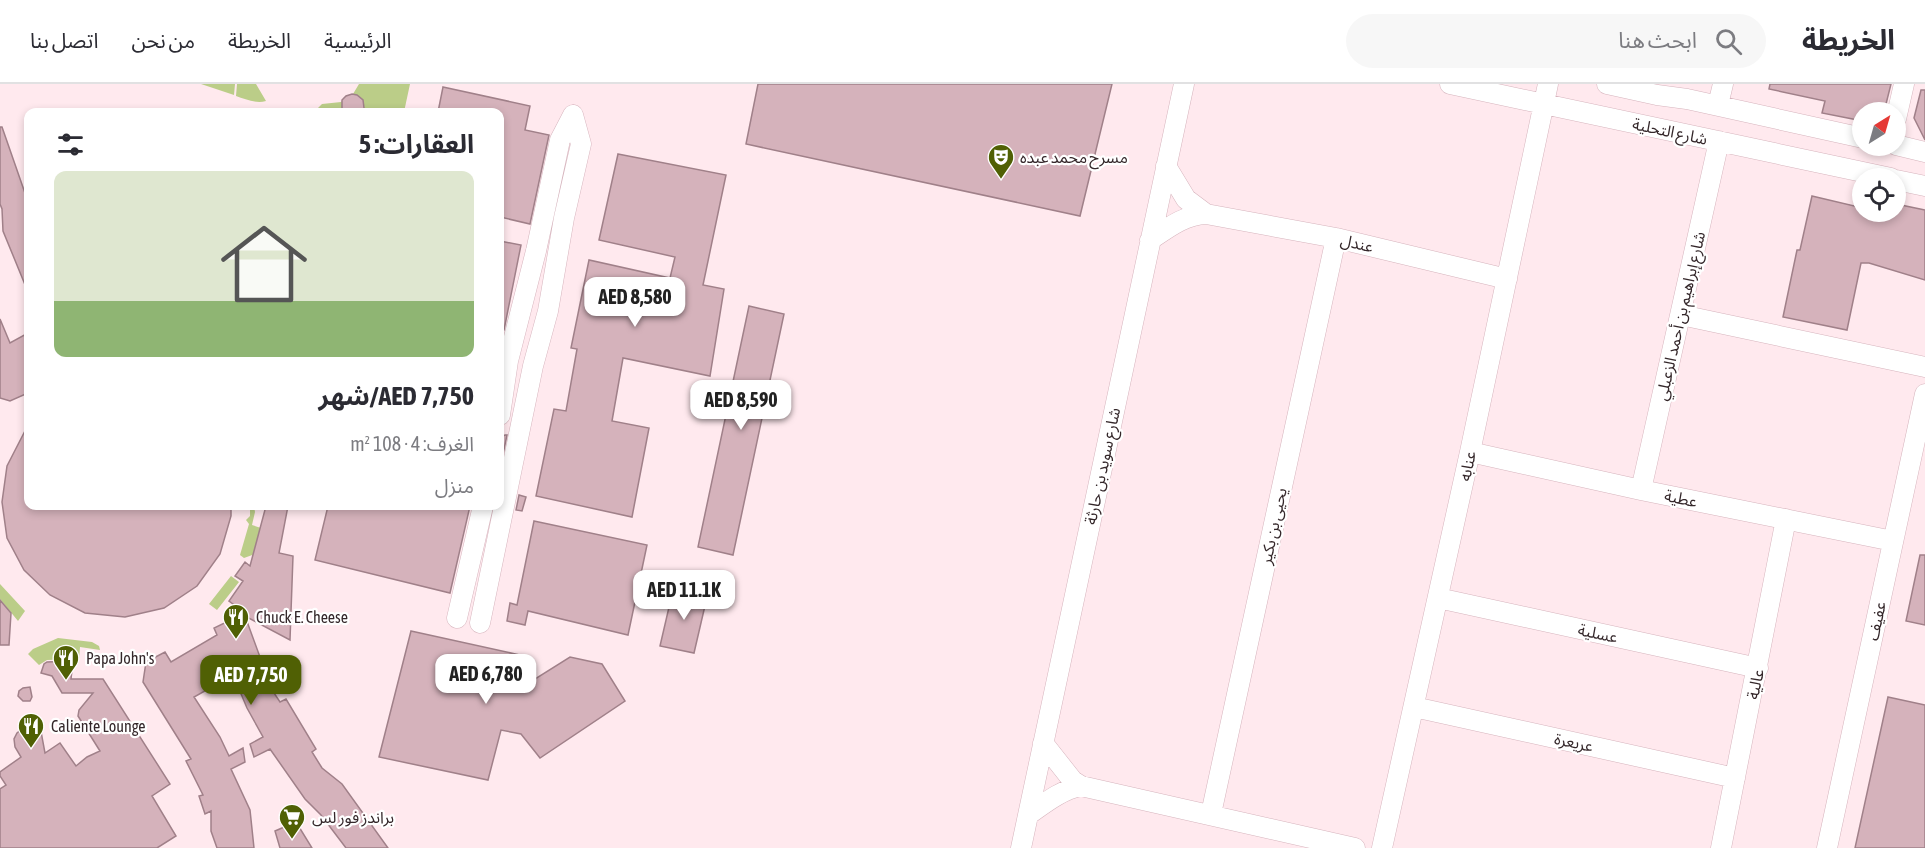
<!DOCTYPE html>
<html lang="ar">
<head>
<meta charset="utf-8">
<style>
	:root { --surface:#fff; --page:#f7f7f7; --text:#2b2b33; --muted:#7c7c81; --line:#e1e1e2; --accent:#506004 }
	body { margin:0; font-family:"Asap Condensed","Noto Sans Arabic",sans-serif; background:var(--page); color:var(--text); direction:rtl; height:100vh; display:flex; flex-direction:column; font-size:22px; white-space:nowrap }
	* { box-sizing:border-box; margin:0 }
	p { font-size:20px; color:var(--muted) }
	.icon { flex:none; width:33px; height:33px; fill:none; stroke:currentColor; stroke-width:2; stroke-linecap:round; stroke-linejoin:round }
	.map { position:relative; flex:1; overflow:hidden; direction:ltr }
	.side { position:absolute; left:24px; top:24px; width:480px; height:402px; display:flex; flex-direction:column; background:var(--surface); border-radius:12px; box-shadow:0 3px 9px #0003; direction:rtl }
	.side>* { flex:none }
	.needle { width:39px; rotate:37deg }
	.buttons { position:absolute; left:1852px; top:18px; display:grid; gap:12px }
	.buttons a { display:grid; place-items:center; width:54px; height:54px; border-radius:50%; background:var(--surface); box-shadow:0 3px 9px #0003; font-size:30px }
	.price { position:absolute; translate:-50% -51px; padding:0 14px; border-radius:12px; background:#fff; color:#222; font-size:20px; line-height:39px; filter:drop-shadow(0 2px 3px #0008) }
	.price::after { content:''; position:absolute; left:50%; top:36px; width:18px; height:14px; margin-left:-9px; background:inherit; clip-path:polygon(0 0,100% 0,50% 100%) }
	.price.selected { background:var(--accent); color:#fff }
	ul { padding:0; list-style:none }
	li { display:grid; align-content:center; gap:12px; height:318px; padding:0 30px }
	li span { display:grid; place-items:center; height:186px; border-radius:12px; color:#555 }
	li>.icon { margin-inline-start:auto }
	span .icon { width:108px; height:108px; fill:#fffc; stroke-width:1 }
	li b { font-size:26px }
	h2 { display:flex; justify-content:space-between; align-items:center; height:72px; padding:0 30px; font-size:26px }
	header { display:flex; align-items:center; gap:36px; box-sizing:border-box; height:84px; padding:0 30px; background:var(--surface); border-bottom:2px solid var(--line) }
	header strong { font-size:28px }
	nav { display:flex; gap:33px; margin-inline-start:auto; font-size:21px }
	.search { width:420px; height:54px; background:var(--page); display:flex; align-items:center; gap:15px; box-sizing:border-box; padding:0 21px; border-radius:33px; color:var(--muted); font-size:22px }
	.map>svg:first-child { display:block }
	.green { fill:#bbcd88 }
	.building { fill:#d5b2bb; stroke:#a08089; stroke-width:1.5 }
	.lines { fill:none; stroke-linecap:round; stroke-linejoin:round }
	.minor-casing { stroke:#d6b4bd; stroke-width:21 }
	.minor { stroke:#fff; stroke-width:20 }
	.labels { text-anchor:middle; dominant-baseline:central; stroke-width:4.5; stroke-linejoin:round; paint-order:stroke }
	.street-label { font-size:16px; fill:#34272a; stroke:#fff }
	.poi-label { font-size:16px; fill:#34272a; stroke:#fff; text-anchor:start }
</style>
</head>
<body>
<header>
<strong>الخريطة</strong>
<div class="search"><svg class="icon" aria-label="search" viewBox="0 0 24 24"><circle cx="10" cy="10" r="6"/><path d="M15 15l6 6"/></svg>ابحث هنا</div>
<nav><a>الرئيسية</a><a>الخريطة</a><a>من نحن</a><a>اتصل بنا</a></nav>
</header>
<div class="map">
<svg width="1925" height="764" viewBox="0 0 1925 764">
	<rect width="100%" height="100%" fill="#ffe9ee"/>
	<path class="green" d="M201 0H235L234 11Z
		M237 0H256L266 17C256 20 245 15 236 12Z
		M359 0H410L404 28H314L322 20 341 18 346 12 353 10Z
		M250 422H254L255 428 252 441 261 444 255 470 244 474 240 471 249 440 246 436 250 432Z
		M231 492 239 498 217 526 209 520Z
		M0 500 25 527 18 537 0 515Z
		M58 554 92 558 99 562 100 566 80 563 79 575 47 576 39 581 28 570 33 565Z"/>
	<path class="building" d="M758 0H1112L1080 132 746 60Z
		M1770 0H1891L1884 28H1863V37L1822 29 1825 17 1769 5Z
		M443 3 530 22 525 46 549 51 530 140 500 133V28H438Z
		M1921 6H1925V56L1914 34Z
		M352 10 357 11 363 16 364 24 362 28H342V16L346 12Z
		M0 43H2L26 112 28 129V208L3 147 2 125 0 120Z
		M618 70 726 91 703 201 724 205 710 292 623 274 612 337 649 344 632 433 536 412 554 325 566 327 577 265 571 264 589 176 670 194 675 173 599 156Z
		M1812 112 1863 124V128H1896V120L1925 126V196L1869 179H1861L1847 246 1783 233 1797 166H1800Z
		M500 157 521 161 504 246H500Z
		M749 222 784 230 733 471 698 463Z
		M0 235 10 259 28 249V309L10 317 0 314Z
		M28 341V422H231V432L220 470 197 502 164 524 125 533 85 529 50 511 24 486 7 454 2 418 7 382Z
		M505 351H507L500 385V360L502 353Z
		M519 411 526 413 522 427 516 426Z
		M266 422H288L279 469 293 472 290 556 245 532 272 606 280 618 286 615 316 665 312 668 322 684 342 700 388 764H346L321 731 305 715 270 665 254 673 250 660 263 653 247 624 233 591 194 613 220 653 229 672 243 664 245 678 231 685 250 726 254 764H217L211 747V727L205 730 199 712 203 711 186 677 191 675 143 598 146 578 165 568 171 578 217 551 214 544 245 529 229 517 243 497 235 492 245 478 250 482Z
		M328 422H470L450 509 315 476Z
		M534 437 647 461 628 551 528 527 525 541 507 537 510 519 517 521Z
		M1920 471H1925V541L1906 537Z
		M673 506 707 513 694 569 660 562Z
		M0 516 11 529 9 561H0Z
		M411 547 520 571 514 592 532 597 570 573 602 580 625 617 540 674 521 650 501 646 488 696 379 673Z
		M73 577 71 595H103L170 700 152 712 176 752 157 764H0V705L6 701 0 692V688L21 673 15 663 14 655 17 649 22 645 40 642 45 669 60 659 76 682 87 673 100 667 78 632 79 626 93 609H62L52 592 41 589 44 580 47 578Z
		M30 603 32 613 30 617H23L18 612 19 607 23 604Z
		M1888 613 1925 621V764H1855Z
		M296 738 312 764H280L275 747Z"/>
	<g class="lines">
		<g class="minor-casing">
			<path id="minor" d="M1450 0 1891 94
				M1607 0 1657 11 1687 15 1863 54
				M1718 21 1723 0
				M1896 35 1904 0
				M1896 61 1925 68
				M1896 96 1925 102
				M1206 130 1336 154 1507 195
				M1150 156C1168 144 1184 131 1206 130L1186 115 1166 82
				M1681 231 1925 283
				M500 331 508 277 536 167 560 56 573 31
				M1470 368 1641 406 1893 457
				M1641 406 1719 57
				M1438 514 1758 584
				M457 534 483 422
				M480 539 533 282 548 227 564 134 581 60 573 31
				M1414 623 1735 694
				M1081 702 1355 764
				M1211 730 1336 154
				M1028 731C1045 719 1061 706 1081 702L1073 697 1043 659
				M1021 764 1184 0
				M1382 764 1470 368 1548 0
				M1721 764 1786 435
				M1827 764 1925 310"/>
		</g>
		<use href="#minor" class="minor"/>
	</g>
	<defs>
		<g id="theatre-pin" transform="scale(1.35)"><path d="M0 17L-7.5 6A9.5 9.5 0 1 1 7.5 6Z" fill="#506004" stroke="#fff"/><path d="M-5-5.5Q0-4 5-5.5V0Q5 5 0 6Q-5 5-5 0ZM-3.3-2.5H-1v1.5H-3.3ZM1-2.5H3.3v1.5H1ZM-2.8 1Q0 5.5 2.8 1Z" fill="#fff"/></g>
		<g id="restaurant-pin" transform="scale(1.35)"><path d="M0 17L-7.5 6A9.5 9.5 0 1 1 7.5 6Z" fill="#506004" stroke="#fff"/><path d="M-5-6h1v4h1v-4h1v4h1v-4h1v5L-1.5 .5V6h-2V.5L-5-1ZM5-6V6H3V1.5H1.5Q1.5-4 5-6Z" fill="#fff"/></g>
		<g id="supermarket-pin" transform="scale(1.35)"><path d="M0 17L-7.5 6A9.5 9.5 0 1 1 7.5 6Z" fill="#506004" stroke="#fff"/><path d="M-6-5.5h2.5l.6 2H6L4.5 2H-2.5L-4.4-4H-6ZM-1.5 3.2a1.3 1.3 0 1 0 .1 0ZM3 3.2a1.3 1.3 0 1 0 .1 0Z" fill="#fff"/></g>
	</defs>
	<g fill-rule="evenodd">
		<use href="#theatre-pin" x="1001" y="73"/>
		<use href="#restaurant-pin" x="236" y="533"/>
		<use href="#restaurant-pin" x="66" y="574"/>
		<use href="#restaurant-pin" x="31" y="642"/>
		<use href="#supermarket-pin" x="292" y="733"/>
	</g>
	<g class="labels">
		<g class="street-label">
			<text transform="translate(1670 47) rotate(12)">شارع التحلية</text>
			<text transform="translate(1357 159) rotate(13)">عندل</text>
			<text transform="translate(1680 232) rotate(-77)">شارع إبراهيم بن أحمد الزعبلي</text>
			<text transform="translate(1102 382) rotate(-78)">شارع سويد بن حارثة</text>
			<text transform="translate(1467 382) rotate(-78)">عنابه</text>
			<text transform="translate(1681 414) rotate(12)">عطية</text>
			<text transform="translate(1273 442) rotate(-78)">يحيى بن بكير</text>
			<text transform="translate(1876 537) rotate(-78)">عفيف</text>
			<text transform="translate(1598 549) rotate(12)">عسلية</text>
			<text transform="translate(1755 600) rotate(-78)">عالية</text>
			<text transform="translate(1574 658) rotate(12)">عريعرة</text>
		</g>
		<g class="poi-label">
			<text x="1020" y="73">مسرح محمد عبده</text>
			<text x="256" y="533">Chuck E. Cheese</text>
			<text x="86" y="574">Papa John's</text>
			<text x="51" y="642">Caliente Lounge</text>
			<text x="312" y="733">براندز فور لس</text>
		</g>
	</g>
</svg>
<div class="buttons">
<a><svg class="needle" viewBox="-14 -14 28 28"><path d="M0-13l5 13h-10z" fill="#e53935"/><path d="M0 13l5-13h-10z" fill="#7c7c81"/></svg></a>
<a><svg class="icon" aria-label="locate" viewBox="0 0 24 24"><circle cx="12" cy="12" r="6"/><path d="M12 2v4M12 18v4M2 12h4M18 12h4"/></svg></a>
</div>
<b class="price" style="left:635px;top:244px">AED 8,580</b>
<b class="price" style="left:741px;top:347px">AED 8,590</b>
<b class="price" style="left:684px;top:537px">AED 11.1K</b>
<b class="price" style="left:486px;top:621px">AED 6,780</b>
<b class="price selected" style="left:251px;top:622px">AED 7,750</b>
<section class="side">
<h2>العقارات: 5<svg class="icon" aria-label="filters" viewBox="0 0 24 24"><path d="M4 7h16M4 17h16"/><circle cx="9" cy="7" r="2"/><circle cx="15" cy="17" r="2"/></svg></h2>
<ul>
<li><span style="background:linear-gradient(#dfe7d0 70%,#8fb573 0)"><svg class="icon" aria-label="home" viewBox="0 0 24 24"><path d="M3 11l9-7 9 7M6 9v11h12V9"/></svg></span><div><b>AED 7,750/شهر</b><p>الغرف: 4 · 108 m²</p><p>منزل</p></div></li>
</ul>
</section>
</div>
</body>
</html>
